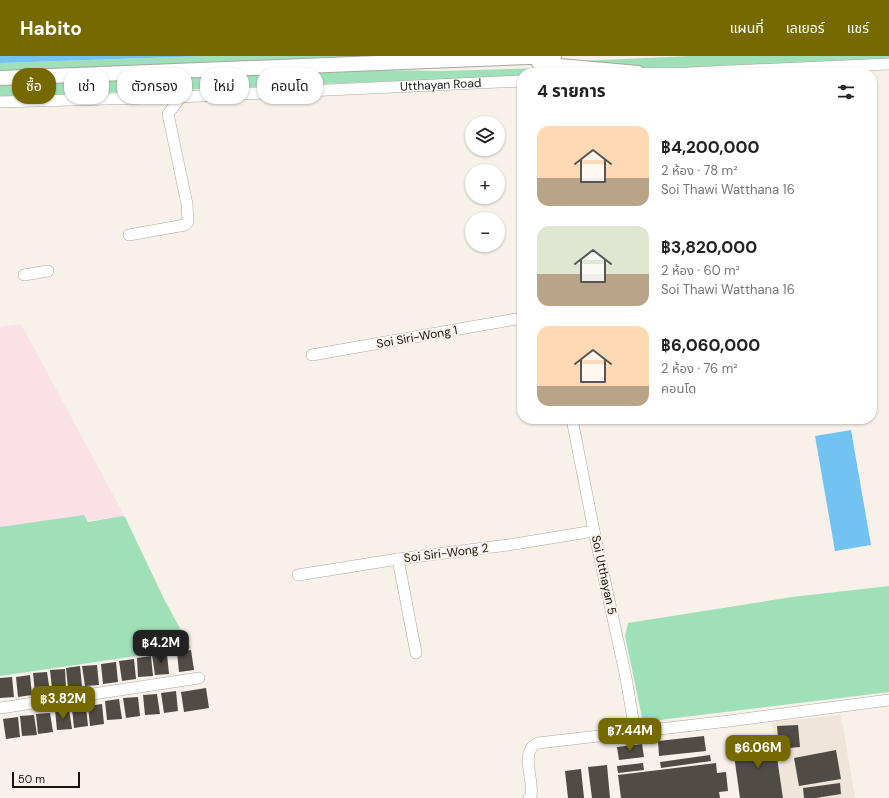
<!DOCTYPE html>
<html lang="th">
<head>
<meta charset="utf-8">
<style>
	:root { --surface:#fff; --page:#f6f6f6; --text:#202124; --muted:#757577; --accent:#766900 }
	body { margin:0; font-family:"DM Sans","Noto Sans Thai",sans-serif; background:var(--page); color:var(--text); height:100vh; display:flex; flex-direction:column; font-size:15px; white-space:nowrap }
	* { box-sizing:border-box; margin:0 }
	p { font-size:13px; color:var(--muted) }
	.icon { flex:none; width:22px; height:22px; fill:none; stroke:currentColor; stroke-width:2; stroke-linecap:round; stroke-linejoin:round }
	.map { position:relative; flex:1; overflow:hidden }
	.side { position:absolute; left:517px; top:12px; width:360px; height:356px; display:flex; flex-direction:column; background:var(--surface); border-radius:16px; box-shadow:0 1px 3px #0004 }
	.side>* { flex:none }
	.guide { position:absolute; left:12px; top:12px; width:380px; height:36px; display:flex; gap:8px }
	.buttons { position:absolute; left:465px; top:60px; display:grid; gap:8px }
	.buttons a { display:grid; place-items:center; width:40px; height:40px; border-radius:50%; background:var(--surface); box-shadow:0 1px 3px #0004; font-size:20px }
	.scale { position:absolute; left:12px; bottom:10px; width:68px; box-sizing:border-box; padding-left:4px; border:2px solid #151411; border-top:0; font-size:11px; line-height:14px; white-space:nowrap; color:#151411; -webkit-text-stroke:3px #f7f1ea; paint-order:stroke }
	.price { position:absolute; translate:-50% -34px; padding:0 9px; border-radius:8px; background:var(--accent); color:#fff; font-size:13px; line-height:26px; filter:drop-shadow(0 1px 2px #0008) }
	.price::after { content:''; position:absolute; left:50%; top:24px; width:12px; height:9px; margin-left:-6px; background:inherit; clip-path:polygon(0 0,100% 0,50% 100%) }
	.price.selected { background:#222; color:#fff }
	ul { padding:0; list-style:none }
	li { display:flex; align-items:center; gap:12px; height:100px; padding:0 20px }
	li span { display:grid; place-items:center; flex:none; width:112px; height:80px; border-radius:12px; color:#555 }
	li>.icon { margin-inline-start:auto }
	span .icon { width:48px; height:48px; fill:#fffc; stroke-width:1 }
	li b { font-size:17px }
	h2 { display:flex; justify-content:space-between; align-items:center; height:48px; padding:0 20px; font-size:17px }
	.chip { padding:0 14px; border-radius:16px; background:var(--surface); box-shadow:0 1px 3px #0004; font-size:14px; line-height:36px }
	.chip.selected { background:var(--accent); color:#fff }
	header { display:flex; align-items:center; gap:24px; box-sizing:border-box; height:56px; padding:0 20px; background:var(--accent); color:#fff }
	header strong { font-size:19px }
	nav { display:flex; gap:22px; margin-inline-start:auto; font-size:14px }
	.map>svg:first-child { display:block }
	.built { fill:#efe5d8 }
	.education { fill:#fbe0e6 }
	.green { fill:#9fe0b9 }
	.water { fill:#72c2f2 }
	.building { fill:#514b46 }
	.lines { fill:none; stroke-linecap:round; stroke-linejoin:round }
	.minor-casing { stroke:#aaa59e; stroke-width:12 }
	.major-casing { stroke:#aaa59e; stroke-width:16 }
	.minor { stroke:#fff; stroke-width:11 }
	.major { stroke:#fff; stroke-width:14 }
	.labels { text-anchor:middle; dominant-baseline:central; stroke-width:4; stroke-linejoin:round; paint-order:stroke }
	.street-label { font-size:12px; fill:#151411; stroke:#f7f1ea }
</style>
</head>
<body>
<header>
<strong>Habito</strong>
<nav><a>แผนที่</a><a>เลเยอร์</a><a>แชร์</a></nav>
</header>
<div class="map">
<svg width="889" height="742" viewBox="0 0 889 742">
	<rect width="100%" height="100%" fill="#f7f1ea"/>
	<path class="built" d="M841 659 855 742H784L772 666Z"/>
	<path class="education" d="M21 268 125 461 121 460 0 478V271Z"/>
	<path class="green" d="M206 0H386L0 15V7Z
		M691 0H889V4L650 15 579 8V5Z
		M540 12 576 17H522V20L0 41V29L377 14 441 15Z
		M84 459 88 466 122 460 125 461 165 545 191 592 0 620V471Z
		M889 530V636L643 666 625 580 628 567 792 541Z"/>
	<path class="water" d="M0 0H206L0 7Z
		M851 374 871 489 835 495 815 380Z"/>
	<path class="building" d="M191 594 194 614 179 616 177 596Z
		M167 598 169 618 155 619 152 599Z
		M151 600 153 620 138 621 137 602Z
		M134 603 136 623 122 625 119 605Z
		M116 606 118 626 103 628 101 608Z
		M97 609 99 629 85 630 82 610Z
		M80 610 82 630 68 632 66 612Z
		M65 613 66 632 52 633 50 614Z
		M47 616 50 636 35 637 33 617Z
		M30 619 32 639 18 641 16 621Z
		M12 621 14 641 0 642V622Z
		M206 632 209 652 184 656 181 636Z
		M176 635 178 655 164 657 161 637Z
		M157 638 160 658 145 659 143 639Z
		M138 641 140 660 126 662 123 642Z
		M119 643 122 663 107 664 105 645Z
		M102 648 104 668 90 670 88 650Z
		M86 650 88 670 74 672 72 652Z
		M69 653 72 673 57 674 55 654Z
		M50 657 53 676 38 678 36 658Z
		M34 659 37 679 22 680 20 660Z
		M18 661 20 681 6 683 3 663Z
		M798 669 800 691 779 693 777 670Z
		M704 680 706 695 659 700 658 685Z
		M774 681 783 742H740L733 692H738L737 686Z
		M642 688 644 701 619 704 617 691Z
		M836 694 841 723 799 730 794 702Z
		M710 699 711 705 661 712 660 706Z
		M643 707 644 714 618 717 617 710Z
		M716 707 717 717 726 716 728 735 719 736 720 742H621L618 719Z
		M607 709 610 742H592L588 711Z
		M581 713 584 742H568L565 715Z
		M840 727 841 738 816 742H804L803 732Z"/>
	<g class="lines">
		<g class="minor-casing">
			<g id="minor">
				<path d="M688 17 889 8"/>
				<path id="s1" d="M0 46 178 41 522 25"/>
				<path d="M129 179 185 169 188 166 187 148 168 58 177 46 178 41"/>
				<path d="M24 219 48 215"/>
				<path d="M312 299 522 262"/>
				<path d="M572 363 594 475 626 622 635 675"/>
				<path d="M398 503 416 597"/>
				<path d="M298 519 398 503 508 489 594 475"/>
				<path d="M0 652 199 622"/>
				<path d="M529 742 531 740C534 726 522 701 533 690 534 689 536 688 538 687L729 665 889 644"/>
			</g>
		</g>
		<g class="major-casing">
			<path id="major" d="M539 7 548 9 638 17
				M0 22 554 0"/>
		</g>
		<use href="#minor" class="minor"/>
		<use href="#major" class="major"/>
	</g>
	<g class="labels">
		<g class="street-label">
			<text stroke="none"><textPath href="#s1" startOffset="441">Utthayan Road</textPath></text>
			<text transform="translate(417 281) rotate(-10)">Soi Siri-Wong 1</text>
			<text transform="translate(446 497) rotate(-7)">Soi Siri-Wong 2</text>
			<text transform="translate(604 519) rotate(78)">Soi Utthayan 5</text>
		</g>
	</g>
</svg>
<div class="buttons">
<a><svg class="icon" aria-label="layers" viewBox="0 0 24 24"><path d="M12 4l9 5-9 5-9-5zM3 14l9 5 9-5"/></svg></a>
<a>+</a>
<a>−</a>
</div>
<div class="scale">50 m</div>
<b class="price selected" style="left:161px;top:608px">฿4.2M</b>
<b class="price" style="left:63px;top:664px">฿3.82M</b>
<b class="price" style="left:630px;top:696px">฿7.44M</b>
<b class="price" style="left:758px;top:713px">฿6.06M</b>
<div class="guide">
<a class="chip selected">ซื้อ</a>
<a class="chip">เช่า</a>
<a class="chip">ตัวกรอง</a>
<a class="chip">ใหม่</a>
<a class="chip">คอนโด</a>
</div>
<section class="side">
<h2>4 รายการ<svg class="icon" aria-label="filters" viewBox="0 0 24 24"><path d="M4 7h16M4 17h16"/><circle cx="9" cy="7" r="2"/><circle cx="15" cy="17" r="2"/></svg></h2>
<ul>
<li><span style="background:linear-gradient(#ffd9b3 65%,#b9a48a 0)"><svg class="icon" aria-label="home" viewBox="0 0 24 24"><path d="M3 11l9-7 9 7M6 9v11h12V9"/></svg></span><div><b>฿4,200,000</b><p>2 ห้อง · 78 m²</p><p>Soi Thawi Watthana 16</p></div></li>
<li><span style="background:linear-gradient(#dfe7d0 60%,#b9a48a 0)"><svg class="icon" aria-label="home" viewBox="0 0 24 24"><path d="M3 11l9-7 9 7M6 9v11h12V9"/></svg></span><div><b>฿3,820,000</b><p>2 ห้อง · 60 m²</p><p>Soi Thawi Watthana 16</p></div></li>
<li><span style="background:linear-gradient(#ffd9b3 75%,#b9a48a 0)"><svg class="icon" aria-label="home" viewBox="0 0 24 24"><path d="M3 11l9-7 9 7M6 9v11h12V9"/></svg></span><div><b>฿6,060,000</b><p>2 ห้อง · 76 m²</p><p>คอนโด</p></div></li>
</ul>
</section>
</div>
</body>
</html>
